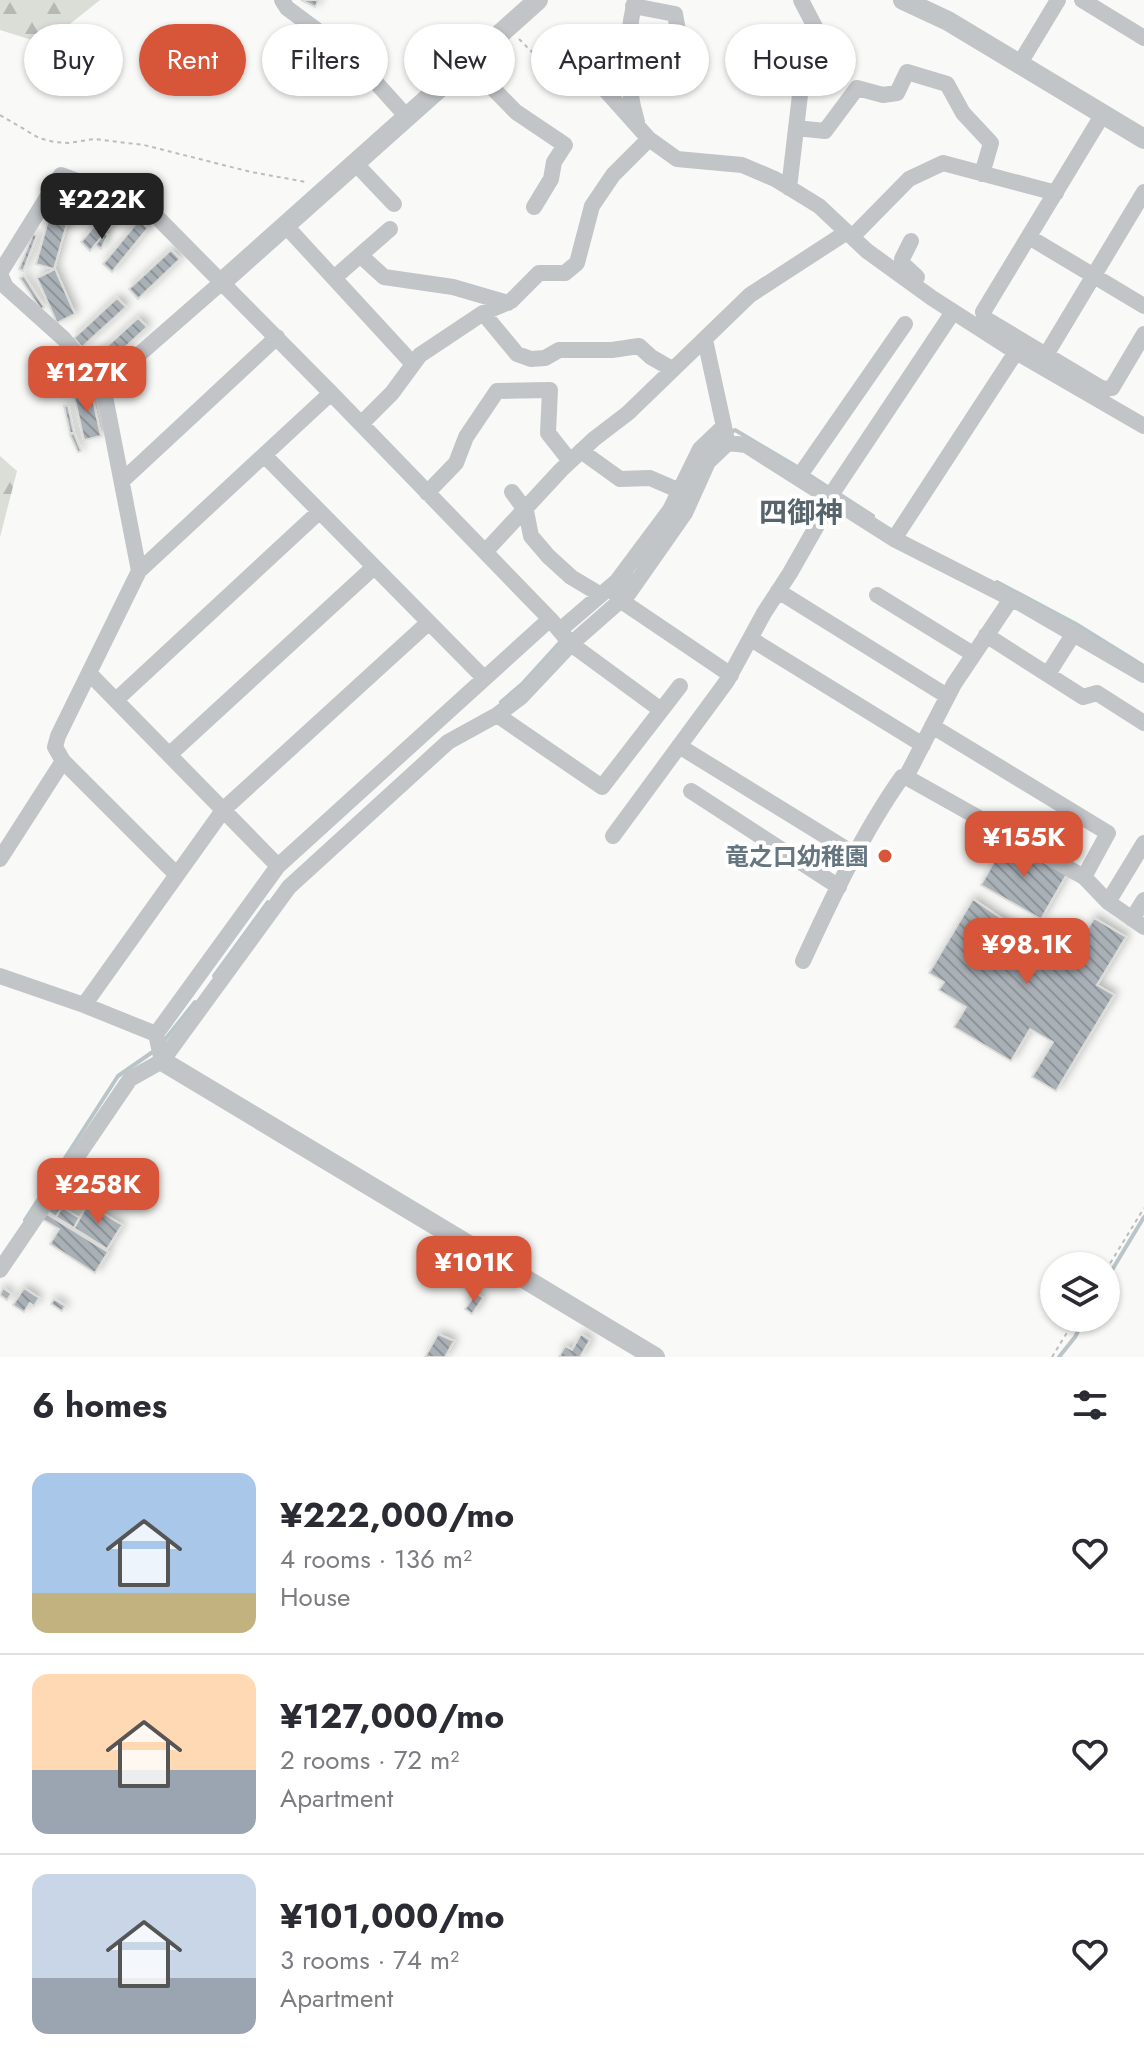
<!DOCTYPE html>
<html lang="en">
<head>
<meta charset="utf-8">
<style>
	:root { --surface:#fff; --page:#f2f2f3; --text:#2b2b33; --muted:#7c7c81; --line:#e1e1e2; --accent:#d7563a }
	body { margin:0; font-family:Jost,"Noto Sans JP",sans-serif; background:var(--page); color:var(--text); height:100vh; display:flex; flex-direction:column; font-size:30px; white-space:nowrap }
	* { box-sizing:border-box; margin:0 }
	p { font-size:26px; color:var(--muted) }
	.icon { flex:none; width:44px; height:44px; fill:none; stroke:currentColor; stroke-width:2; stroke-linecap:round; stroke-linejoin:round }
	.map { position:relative; height:1357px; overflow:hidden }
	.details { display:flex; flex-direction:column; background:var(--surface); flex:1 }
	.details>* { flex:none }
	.banner { position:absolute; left:24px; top:24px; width:1096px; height:72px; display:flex; gap:16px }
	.buttons { position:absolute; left:1040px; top:1252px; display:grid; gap:16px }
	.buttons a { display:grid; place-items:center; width:80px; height:80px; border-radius:50%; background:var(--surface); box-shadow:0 2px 6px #0004; font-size:40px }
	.price { position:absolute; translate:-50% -68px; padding:0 18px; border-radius:16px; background:var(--accent); color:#fff; font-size:26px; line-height:52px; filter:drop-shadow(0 2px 4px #0008) }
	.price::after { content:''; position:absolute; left:50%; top:48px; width:24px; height:18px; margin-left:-12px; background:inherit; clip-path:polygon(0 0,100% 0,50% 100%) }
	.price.on { background:#222; color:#fff }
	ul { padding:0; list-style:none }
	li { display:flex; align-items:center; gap:24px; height:200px; padding:0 32px }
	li+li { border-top:2px solid var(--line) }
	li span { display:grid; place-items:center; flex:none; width:224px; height:160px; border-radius:16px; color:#555 }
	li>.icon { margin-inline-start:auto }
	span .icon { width:96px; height:96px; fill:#fffc; stroke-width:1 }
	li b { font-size:34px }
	h2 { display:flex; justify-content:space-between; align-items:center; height:96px; padding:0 32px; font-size:34px }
	.chip { padding:0 28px; border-radius:36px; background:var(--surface); box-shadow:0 2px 6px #0004; font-size:28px; line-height:72px }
	.chip.on { background:var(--accent); color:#fff }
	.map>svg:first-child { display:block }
	.forest { fill:url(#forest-firs) }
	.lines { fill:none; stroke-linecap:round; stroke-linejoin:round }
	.stream { stroke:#bac5c9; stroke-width:4 }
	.building { fill:url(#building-back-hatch); stroke:#dbdbd9; stroke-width:2; filter:url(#shadow) }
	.path { stroke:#bbbec0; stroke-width:2; stroke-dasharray:4 4; stroke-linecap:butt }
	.minor { stroke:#c1c5c8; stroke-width:16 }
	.tertiary { stroke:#c1c5c8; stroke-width:20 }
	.poi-dot { fill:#d7563a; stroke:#fff; stroke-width:3 }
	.labels { text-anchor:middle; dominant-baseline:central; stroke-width:8; stroke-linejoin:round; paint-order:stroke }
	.poi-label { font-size:24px; font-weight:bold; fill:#667680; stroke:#fff; text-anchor:end }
	.quarter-label { font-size:28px; font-weight:bold; fill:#58646c; stroke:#fff }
</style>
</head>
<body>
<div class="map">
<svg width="1144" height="1357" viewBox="0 0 1144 1357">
	<defs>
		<pattern id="forest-firs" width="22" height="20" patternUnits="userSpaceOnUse" patternTransform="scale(2)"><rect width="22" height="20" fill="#daded7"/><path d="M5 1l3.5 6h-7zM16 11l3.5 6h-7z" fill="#b5b9b4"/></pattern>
		<pattern id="building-back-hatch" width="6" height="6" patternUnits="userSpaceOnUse" patternTransform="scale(2)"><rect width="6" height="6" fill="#a9b0b6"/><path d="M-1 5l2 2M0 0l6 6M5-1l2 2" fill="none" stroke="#8d9499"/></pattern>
		<filter id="shadow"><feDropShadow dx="3.5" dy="-3.5" stdDeviation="4" flood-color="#0004"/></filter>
	</defs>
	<rect width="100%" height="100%" fill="#f9f9f7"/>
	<path class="forest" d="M0 0H100L45 44 0 30Z
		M0 456 17 471 0 537Z"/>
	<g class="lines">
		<path class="stream" d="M731 432 735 430 799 468
			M806 473 829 488
			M836 492 873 516
			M997 582 1076 624 1142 665
			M610 597 623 587 632 575
			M501 702 522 684 562 640
			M214 976 268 902
			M163 1042 195 1002
			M25 1220 118 1076 154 1051
			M1106 1280 1144 1217
			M1059 1357 1075 1337 1085 1318"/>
	</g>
	<path class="building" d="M301 0H319L315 7Z
		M109 208 119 216 90 251 81 242Z
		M50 214 68 219 67 223 49 217Z
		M49 217 67 223 54 269 36 264Z
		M139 220 148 228 112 272 103 264Z
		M105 233 108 235 101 249 95 245Z
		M33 234 37 235 23 271 19 269Z
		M171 250 180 259 138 299 129 289Z
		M55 269 75 314 57 323 37 278Z
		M24 276 44 307 41 310 20 278Z
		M117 298 126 307 82 347 74 338Z
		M138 318 147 327 104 367 95 357Z
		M72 363 78 369 73 374 67 368Z
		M90 387 101 436 84 440 73 391Z
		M64 406H68L74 433H70Z
		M74 433 81 451 78 452 70 435Z
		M1006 840 1067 874 1041 919 981 885Z
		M973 899 1026 935 1033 924 1076 949 1094 918 1126 937 1097 985 1114 995 1056 1091 1032 1077 1053 1042 1030 1029 1011 1061 954 1027 966 1007 939 990 944 982 929 973Z
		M54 1201 63 1206 56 1217 48 1211Z
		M88 1204 122 1225 107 1249 74 1228Z
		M62 1207 79 1218 74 1228 56 1217Z
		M45 1213 108 1252 95 1273 50 1244 59 1229 42 1219Z
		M3 1288 11 1294 7 1300 0 1295Z
		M24 1288 39 1298 34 1306 30 1303 24 1312 13 1305Z
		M476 1293 483 1298 472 1314 465 1309Z
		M54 1299 65 1306 62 1311 51 1304Z
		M438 1334 454 1341 445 1357H425Z
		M581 1334 590 1340 580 1357H559L565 1346 572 1350Z"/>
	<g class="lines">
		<path class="path" d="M519 39 537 57
			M0 115 39 138 54 142 69 143 94 139 144 145 251 172 306 182
			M1106 1270 1144 1208
			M1052 1357 1076 1318"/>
		<path class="minor" d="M282 0 287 8 353 57 407 117
			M635 0C625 46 624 76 637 122
			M1082 0 1144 38
			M633 6 675 14 685 70
			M550 59 599 83 649 139
			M468 63 516 112 565 145 554 162 551 179 534 207
			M1020 63 1058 0
			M1103 114 983 312 986 319 1103 389 1112 388 1144 334
			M796 128 825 131 857 88 883 95 897 93 907 72 947 84 963 113 991 143 982 174
			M355 163 394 204
			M789 188 802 78 816 29 801 0
			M285 225 413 364
			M852 237 909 179 943 163 1056 193
			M1029 237 1144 306
			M911 241 902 259 903 264 917 277
			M360 255 384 277 453 287 508 303
			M0 273 61 175 146 206 331 393 550 619 571 644 661 710
			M0 274 6 287 64 339 103 386 139 571
			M334 278 390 229
			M483 313 517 354 531 359 545 358 559 350H612L639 346 651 357 672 369
			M705 340 726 436
			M1046 355 1144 192
			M103 386 222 282
			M361 424 392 393 420 355 483 313 511 301 539 273H565L577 263 592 206 613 175 649 139 677 159 742 165 775 179 819 206 867 251 932 298 1016 352 1144 426
			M581 451 620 479 650 478 687 494
			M265 456 484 678
			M798 478 905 324
			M122 481 277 337
			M512 492 526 511 531 536 548 556 571 577 601 595
			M427 493 456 463 466 437 497 391 550 390 548 433 570 461
			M829 498 953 312
			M894 539 1016 352
			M485 552 561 470 594 439 628 413 750 295 847 232
			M778 591 947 696
			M877 595 973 654
			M1011 599 954 684 906 777 1084 877 1108 902 1144 927
			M620 600 731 675
			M560 630 617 581 670 510 700 449 722 428
			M986 635 1083 697 1097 693 1144 723
			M751 639 923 745
			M89 673 278 866
			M1048 674 1074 633
			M116 700 319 512
			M497 715 602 787 680 686
			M932 726 1108 833 1084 877
			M679 746 856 855
			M170 754 374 567
			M63 761 177 875
			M691 791 839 887
			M613 836 727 681 764 613 790 573 832 499
			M0 859 63 761 55 747 58 736 139 571 331 393
			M1108 902 1144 843
			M1132 919 1144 900
			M803 961C831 900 863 832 902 777H906
			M0 976 84 1005 156 1034 162 1061
			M84 1005 224 809 428 623
			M156 1034 278 866 550 619
			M0 1270 130 1079 162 1061 289 887 448 742 497 715 521 697 571 644 629 593 685 513 708 462 728 443 746 445 894 539 1020 603 1144 675"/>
		<path class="tertiary" d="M903 0 948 21 1144 139
			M222 282 538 0
			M162 1061 655 1357"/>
	</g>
	<circle class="poi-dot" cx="885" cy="856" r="8"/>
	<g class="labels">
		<g class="poi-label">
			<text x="869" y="856">竜之口幼稚園</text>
		</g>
		<g class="quarter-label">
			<text x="801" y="512">四御神</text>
		</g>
	</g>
</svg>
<div class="buttons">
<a><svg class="icon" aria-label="layers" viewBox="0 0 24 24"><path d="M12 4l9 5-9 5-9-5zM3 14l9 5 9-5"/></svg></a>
</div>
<b class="price on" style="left:102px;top:241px">¥222K</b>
<b class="price" style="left:87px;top:414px">¥127K</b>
<b class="price" style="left:1024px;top:879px">¥155K</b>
<b class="price" style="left:1027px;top:986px">¥98.1K</b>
<b class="price" style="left:98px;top:1226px">¥258K</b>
<b class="price" style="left:474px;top:1304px">¥101K</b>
<div class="banner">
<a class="chip">Buy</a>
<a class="chip on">Rent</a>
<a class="chip">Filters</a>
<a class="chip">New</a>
<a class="chip">Apartment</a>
<a class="chip">House</a>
</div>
</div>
<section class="details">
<h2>6 homes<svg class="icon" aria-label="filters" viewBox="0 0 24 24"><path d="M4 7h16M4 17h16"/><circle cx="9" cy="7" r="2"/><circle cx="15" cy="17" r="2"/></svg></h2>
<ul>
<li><span style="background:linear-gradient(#a9c7e8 75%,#c2b280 0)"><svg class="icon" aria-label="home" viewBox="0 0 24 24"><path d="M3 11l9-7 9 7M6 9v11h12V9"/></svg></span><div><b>¥222,000/mo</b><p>4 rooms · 136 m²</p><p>House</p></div><svg class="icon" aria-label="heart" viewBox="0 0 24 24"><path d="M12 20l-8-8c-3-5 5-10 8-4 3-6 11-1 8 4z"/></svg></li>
<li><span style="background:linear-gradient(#ffd9b3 60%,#9aa5b1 0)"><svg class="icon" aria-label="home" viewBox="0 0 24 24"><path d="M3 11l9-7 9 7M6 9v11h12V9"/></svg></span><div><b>¥127,000/mo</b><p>2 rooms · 72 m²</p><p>Apartment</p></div><svg class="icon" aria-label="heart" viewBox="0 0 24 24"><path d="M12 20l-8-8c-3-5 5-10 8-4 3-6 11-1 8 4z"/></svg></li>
<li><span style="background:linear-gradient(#c9d6e8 65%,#9aa5b1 0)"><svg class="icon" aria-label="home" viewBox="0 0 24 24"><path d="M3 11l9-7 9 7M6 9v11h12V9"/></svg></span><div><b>¥101,000/mo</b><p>3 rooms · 74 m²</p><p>Apartment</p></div><svg class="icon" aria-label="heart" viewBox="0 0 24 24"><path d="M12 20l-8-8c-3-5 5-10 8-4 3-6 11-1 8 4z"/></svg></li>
</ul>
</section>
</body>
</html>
